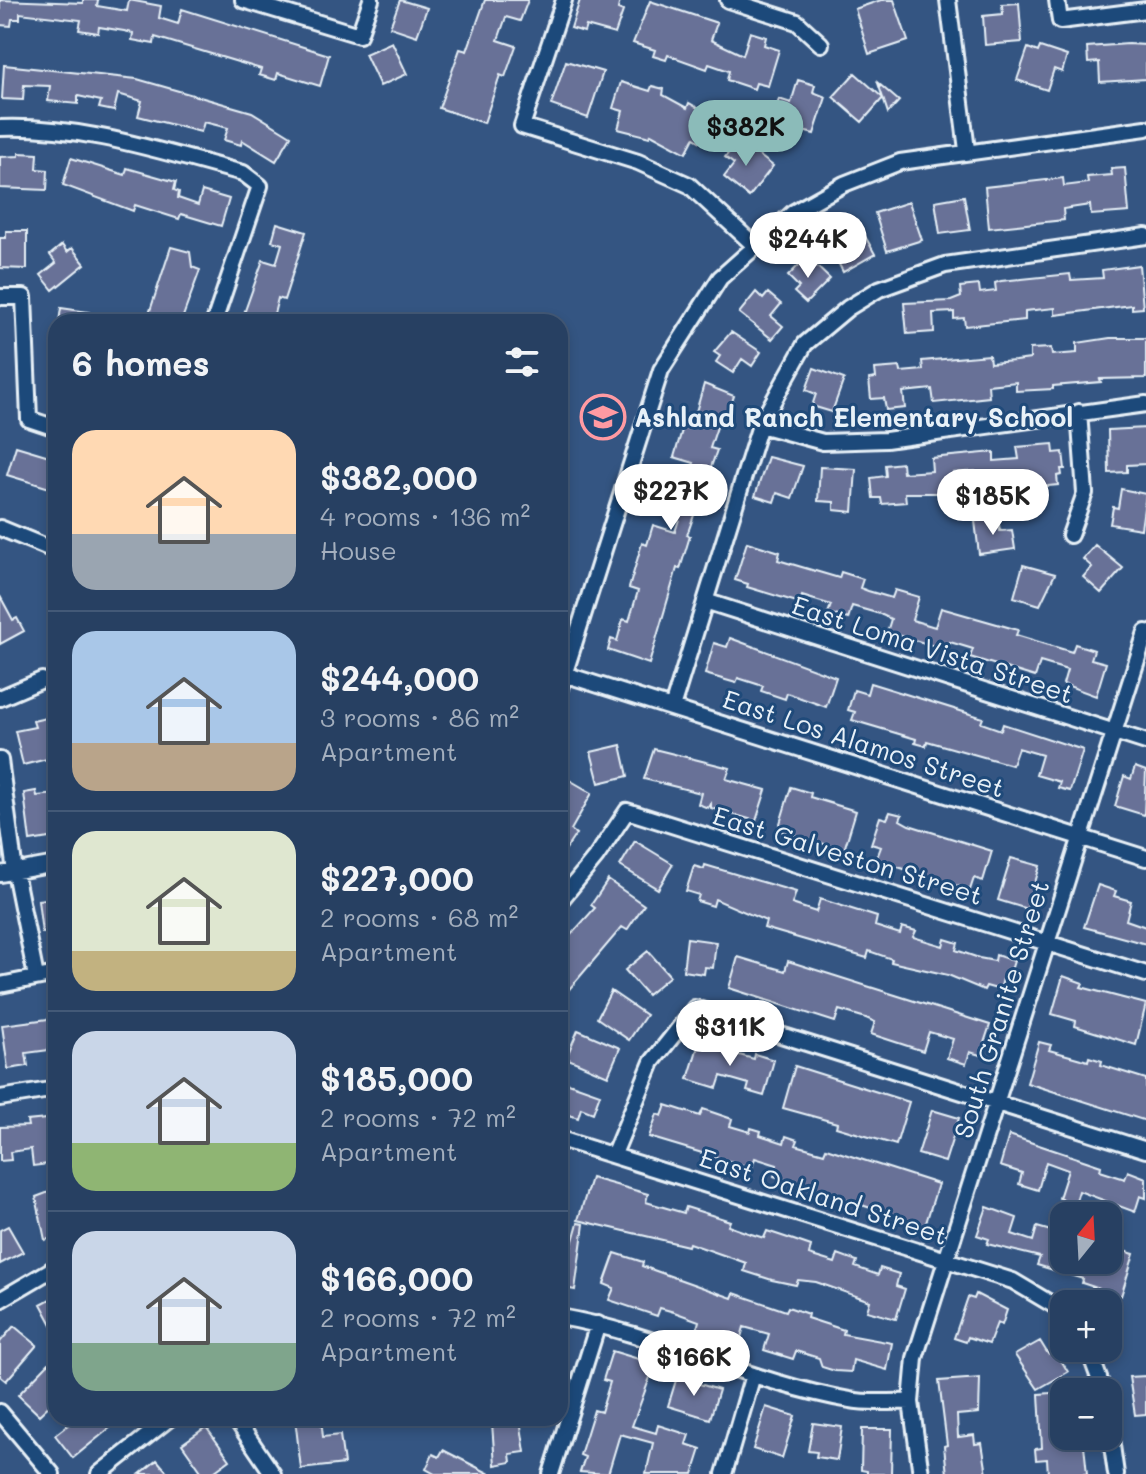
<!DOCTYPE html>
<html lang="en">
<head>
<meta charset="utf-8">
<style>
	:root { --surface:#274062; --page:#334b6b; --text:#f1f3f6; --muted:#a4afbe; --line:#435977; --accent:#8bbbb9 }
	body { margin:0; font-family:Mali,sans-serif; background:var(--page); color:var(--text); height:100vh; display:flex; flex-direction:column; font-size:30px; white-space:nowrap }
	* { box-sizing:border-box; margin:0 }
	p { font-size:26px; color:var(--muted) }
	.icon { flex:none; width:44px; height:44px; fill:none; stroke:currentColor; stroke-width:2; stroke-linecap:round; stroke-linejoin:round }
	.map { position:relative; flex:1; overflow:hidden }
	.details { position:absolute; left:48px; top:314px; width:520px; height:1112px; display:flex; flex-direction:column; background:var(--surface); border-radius:24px; box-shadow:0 4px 12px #0003,0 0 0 2px var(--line) }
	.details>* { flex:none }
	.needle { width:52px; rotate:18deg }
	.controls { position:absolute; left:1050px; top:1202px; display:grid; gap:16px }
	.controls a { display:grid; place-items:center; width:72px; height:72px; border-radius:16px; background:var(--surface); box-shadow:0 4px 12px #0003,0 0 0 2px var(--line); font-size:40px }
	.price { position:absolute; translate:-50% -68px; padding:0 18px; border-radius:28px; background:#fff; color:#222; font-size:26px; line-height:52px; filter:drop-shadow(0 2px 4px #0008) }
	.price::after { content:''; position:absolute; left:50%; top:48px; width:24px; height:18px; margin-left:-12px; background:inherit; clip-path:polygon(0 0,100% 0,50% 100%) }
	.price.on { background:var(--accent); color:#111 }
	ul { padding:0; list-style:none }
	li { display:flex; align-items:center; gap:24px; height:200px; padding:0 24px }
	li+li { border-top:2px solid var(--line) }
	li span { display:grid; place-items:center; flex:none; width:224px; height:160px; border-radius:24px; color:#555 }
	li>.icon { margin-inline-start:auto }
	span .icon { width:96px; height:96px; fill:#fffc; stroke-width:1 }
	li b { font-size:34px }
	h2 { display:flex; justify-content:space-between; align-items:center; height:96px; padding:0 24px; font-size:34px }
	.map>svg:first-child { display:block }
	.building { fill:#687197; stroke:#e8f1f8; stroke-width:2 }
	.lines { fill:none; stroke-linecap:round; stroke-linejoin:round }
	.minor-casing { stroke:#e8f1f8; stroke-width:20 }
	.minor { stroke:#1f4a7a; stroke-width:14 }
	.labels { text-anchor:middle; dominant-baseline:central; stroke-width:6; stroke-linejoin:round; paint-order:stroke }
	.poi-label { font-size:26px; font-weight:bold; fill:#e8f1f8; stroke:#1f4a7a; text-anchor:start }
	.street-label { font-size:26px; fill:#e8f1f8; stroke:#1f4a7a }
</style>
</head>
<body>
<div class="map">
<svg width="1146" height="1474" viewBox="0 0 1146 1474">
	<rect width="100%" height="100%" fill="#345582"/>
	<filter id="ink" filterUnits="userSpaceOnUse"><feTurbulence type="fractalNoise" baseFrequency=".0125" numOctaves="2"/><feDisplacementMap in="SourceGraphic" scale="16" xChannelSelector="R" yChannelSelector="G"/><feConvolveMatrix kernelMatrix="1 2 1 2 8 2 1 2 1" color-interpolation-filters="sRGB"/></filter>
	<g filter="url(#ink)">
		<path class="building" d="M0 0 83 3V0H98L97 6 127 11 129 0 161 6 159 18 178 24 182 9 329 55 320 86 278 73 276 80 259 75 261 69 155 37 154 44 132 40 133 33 124 31 99 27 98 33 79 30 81 20 20 13V19H12L11 26 0 25Z
			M400 0 427 8 417 36 390 27Z
			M485 0H528L520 21 506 17 498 40 516 46 505 77 500 75 484 123 439 108 460 49 467 51Z
			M580 0H620L618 9 623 11 615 34 586 26 584 32 571 28Z
			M881 0H894L908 41 869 54 855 9Z
			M650 1 717 23 711 40 743 55 750 32 766 37 764 45 779 50 768 86 756 83 754 89 727 80 729 71 709 64 707 69 668 55 666 60 653 56 655 50 633 43Z
			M1019 3 1022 42 985 45 983 16 1003 14 1002 4Z
			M392 42 407 74 380 86 365 54Z
			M1128 44 1146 45V79L1100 82 1099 62 1088 63 1087 47Z
			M1040 47 1067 56 1062 72 1054 69 1047 90 1017 80 1028 48 1038 52Z
			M566 61 603 72 588 118 551 105Z
			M4 65 137 79 252 112 291 136 276 161 242 140 241 145 224 140 228 128 204 122 201 132 138 116 142 101 118 94 114 111 99 108 101 101 78 96V104L48 101 50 86 24 85 23 100 2 99Z
			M855 73 883 98 862 122 833 97Z
			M798 80 815 85 813 92 826 97 814 134 772 123 779 99 791 103Z
			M621 82 650 91 652 86 664 89 663 95 687 108 689 103 703 111 701 115 717 124 706 145 694 138 686 153 651 134 650 137 618 129 623 111 613 108Z
			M878 83 899 101 888 113Z
			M739 140 773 166 749 197 724 177 734 164 725 157Z
			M19 153 38 154 37 169 48 170 47 190 0 188V157L19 156Z
			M71 158 125 175 127 168 176 182 174 190 179 192 178 198 198 205 202 191 229 199 221 226 181 214 179 219 135 205 133 211 63 185Z
			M1125 168 1129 212 1091 215 1090 205 1063 209 1064 220 989 228 985 187 1063 178 1064 186 1088 183 1087 177 1112 175 1111 169Z
			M964 196 970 230 940 234 935 201Z
			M909 202 922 240 887 251 875 213Z
			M856 220 875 254 843 272 830 247 844 239 839 229Z
			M277 223 306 232 284 300 278 298 272 322H241L263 260 276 264 282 244 272 241Z
			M6 231H27V269L0 268V238H6Z
			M62 245 67 252 72 248 85 264 53 290 41 275 56 263 50 255Z
			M171 247 190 252 192 267 200 270 181 322 148 317Z
			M807 257 830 279 806 303 794 292 799 287 788 276Z
			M1139 265 1143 308 1132 309V305L1055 315V308L1025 311V320L965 326 964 318 954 319V312L933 313 934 332 907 334 904 303 951 301 961 297 960 287 979 285 980 293 996 291 995 283 1001 281 1070 274 1071 280 1103 278 1102 270Z
			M756 292 763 299 768 293 781 304 771 316 783 326 772 339 739 313Z
			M61 308 89 312 88 322H59Z
			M731 332 761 352 752 366 742 359 733 373 716 362 720 356 714 352Z
			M1110 338H1146V378L1100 379 1101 382 1053 386V389L1016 391V382L988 385 989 397 934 403 932 389 903 392 905 408 886 410 884 398 871 399 869 379 876 378 875 369 900 367 901 372 923 370 922 361 989 355 990 363 1015 361 1030 359V349L1051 348 1052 355 1077 353V343Z
			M814 368 844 379 832 412 812 406 816 394 806 390Z
			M704 384 734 396 723 426 718 424 710 448 717 450 687 535 690 536 680 569 677 568 649 664 608 650 611 639 617 641 623 619 629 621 638 591 629 588 642 543 647 545 653 525 675 532 681 513 663 506 673 480 687 485 694 463 674 457 683 427 691 429Z
			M1146 428V464L1127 465V472L1109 473 1108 430Z
			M1053 444 1054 453 1063 452 1065 469H1061L1062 475 1057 476 1058 485 1038 487V478L1006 480 1007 494 976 497 975 471 953 473 955 493H905L906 502 882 504 881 498H873L871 478 886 476 885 465 902 463 903 473 932 471 931 458 994 452V461L1019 459 1017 447Z
			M16 446 56 458V490L7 475Z
			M768 457 803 466 792 498 777 493 774 502 755 496Z
			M820 467 856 469 853 512 834 510V502L818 501Z
			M1121 489 1146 494 1141 529 1110 524 1113 507 1118 508Z
			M998 518 1000 531 1012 530 1015 549 979 554 975 521Z
			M747 542 780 552 778 560 839 578 841 572 863 579 860 588 868 591 892 598 895 590 919 597 912 620 935 627 941 608 1018 630 1016 635 1072 652 1075 644 1094 650 1091 659 1106 663 1096 696 1063 684 1067 670 1040 662 1035 677 970 657 973 649 950 642 948 650 887 632 891 619 880 614 852 606 848 619 828 613 831 605 802 596 800 603 747 587 748 584 735 580Z
			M1095 545 1123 568 1101 593 1083 577 1092 567 1083 559Z
			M1023 565 1055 574 1040 605 1014 597Z
			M0 596 13 620 17 618 24 631 0 644Z
			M730 638 836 677 826 707 787 693 785 699 761 691 763 686 738 678 736 683 705 674 714 643 727 647Z
			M870 683 983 718 981 723 1001 730 1003 724 1083 750 1070 791 1058 788 1060 782 1036 775 1042 755 1018 748 1012 765 927 741 926 746 915 743 916 739 852 720 855 712 848 710 854 690 867 694Z
			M46 718 49 733 56 731V745L52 746 55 757 23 765 15 731 35 727 33 721Z
			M621 745 628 776 599 783 591 752Z
			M654 749 730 768 726 779 766 790 756 821 711 808V802L708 808 698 804 701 793 644 779Z
			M1135 767 1146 771 1144 815 1115 806 1124 776 1131 779Z
			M566 778 592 793 571 830 576 834 560 858V789Z
			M791 787 811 793 810 797 856 811 844 850 778 830Z
			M36 791 37 796 56 794V837L30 841 24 793Z
			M890 812 902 815 900 820 909 825 992 851 983 881 974 878 970 890 876 860 881 847 871 844 880 817 887 819Z
			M635 841 673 864 658 889 620 866Z
			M1011 858 1040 866 1027 909 998 900Z
			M705 865 796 892 792 904 816 912 820 899 877 917 875 926 900 934 902 927 916 931 913 937 943 946 945 939 958 943 956 950 979 958 995 961 996 955 1014 961 1009 977 1004 975 1000 990 986 986 984 990 948 975 891 962 892 959 869 951 867 958 764 928 766 921 715 899 713 906 697 901 699 895 686 891 694 866 704 869Z
			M608 880 644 905 627 930 622 927 560 1000V947L595 908 591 905Z
			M1098 885 1116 891 1114 896 1131 901 1126 920 1146 927V944L1084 927Z
			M56 898V932L42 933 38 900Z
			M687 938 716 942 713 968 705 967 704 974 683 971Z
			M648 951 670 976 647 995 625 970Z
			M738 957 785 971 788 961 990 1025 980 1055 970 1052 966 1064 947 1058 953 1039 929 1032 923 1051 871 1034 875 1022 866 1018 839 1010 835 1022 729 988Z
			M1063 976 1083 983 1081 987 1146 1004 1136 1045 1075 1026 1076 1021 1052 1014Z
			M611 991 646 1015 629 1040 597 1018Z
			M56 1018V1049L26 1053 28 1066 8 1069 2 1025Z
			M578 1030 620 1048 608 1076 566 1058Z
			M700 1040 730 1046 728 1052 754 1059 755 1054 774 1060 764 1096 747 1091 749 1084 721 1076 717 1088 688 1079Z
			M1039 1042 1051 1045 1049 1050 1088 1061 1089 1057 1102 1061 1101 1065 1146 1079V1121L1027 1083Z
			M795 1066 909 1102 896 1145 836 1127 837 1123 783 1108Z
			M560 1080 600 1094 593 1113 581 1108 578 1118 560 1112Z
			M666 1105 700 1116 703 1109 732 1119 730 1126 750 1132 751 1128 761 1131 760 1135 784 1143 786 1136 798 1140 796 1145 824 1153 826 1148 938 1184 925 1226 774 1176 777 1165 755 1158 752 1168 649 1137 657 1114 662 1116Z
			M932 1110 959 1118 945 1162 918 1154Z
			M56 1118V1163L33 1166 31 1149 10 1152 11 1160 0 1161V1127L28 1126 27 1121Z
			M1009 1135 1101 1166 1100 1171 1125 1179 1128 1171 1146 1178V1198L1140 1196 1135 1212 1079 1191 1075 1204 1059 1198 1068 1170 1046 1162 1038 1190 1019 1184 1022 1173 1000 1166Z
			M591 1178 648 1194 646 1202 684 1213 686 1207 730 1221 728 1226 748 1233 764 1238 767 1231 785 1237 811 1246 809 1255 835 1263 838 1254 857 1261 855 1267 878 1275 880 1268 899 1274 896 1286 905 1289 896 1319 867 1311 870 1301 816 1282 798 1280 796 1285 772 1280 744 1271 746 1263 689 1243 688 1246 578 1220Z
			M49 1192 56 1213V1237L45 1240 36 1197Z
			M987 1207 1017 1218 1012 1234 1033 1241 1037 1227 1051 1231 1054 1220 1064 1223V1260H1108V1252L1115 1254 1117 1249 1134 1254 1121 1296 1082 1283 1083 1279 1037 1265 1040 1257 987 1244 989 1239 977 1235Z
			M578 1223 584 1224 575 1290 560 1287Z
			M8 1226 23 1252 0 1264V1230Z
			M615 1253 643 1262 642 1266 732 1298 734 1293 786 1311 788 1307 808 1314 807 1318 844 1330 843 1334 892 1343 887 1370 853 1360 851 1372 835 1371 822 1367 819 1358 796 1351 793 1359 764 1350 769 1334 744 1327 740 1341 697 1328 699 1321 674 1312 660 1308 657 1316 609 1300 614 1288 604 1284Z
			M976 1294 1007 1310 1002 1325 997 1323 989 1344 968 1337 966 1342 954 1338 968 1297 974 1299Z
			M56 1296V1332L41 1304Z
			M14 1326 37 1345 6 1381 0 1376V1342Z
			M1040 1341 1048 1354 1055 1350 1068 1372 1038 1389 1015 1355Z
			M612 1351 655 1364 632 1426 656 1433 658 1425 689 1435 686 1444 701 1449 693 1474H646L653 1443 620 1434 608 1474 580 1472 585 1457 580 1455 594 1410 601 1412 610 1382 603 1380Z
			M49 1363 56 1370V1399L39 1415 18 1395Z
			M1146 1376V1414L1135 1415 1129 1377Z
			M677 1377 719 1390 710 1419 668 1406Z
			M980 1378 979 1413 957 1415 958 1437 974 1435 975 1444 982 1443 987 1474H947L944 1446 947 1445 939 1381Z
			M1064 1392V1446L1084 1445 1087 1474H1048L1047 1459 1036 1460 1035 1449 1042 1448 1039 1394Z
			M766 1407 795 1416 782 1458 753 1449Z
			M77 1418H122L73 1458 55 1435Z
			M295 1418H321L323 1437 340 1435 344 1464 301 1469Z
			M520 1420 525 1452 510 1454 511 1462 495 1465 492 1423Z
			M813 1423 842 1427 837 1460 816 1457 817 1452 808 1451Z
			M206 1427 230 1460 211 1474H203L182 1444Z
			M862 1429H892L891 1474H867V1471L861 1470Z
			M443 1450 490 1474H435L426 1469 433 1454 439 1457Z
			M157 1460 169 1474H140Z"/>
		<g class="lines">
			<g class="minor-casing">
				<path id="minor" d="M243 0 359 35 371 0
					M564 0 522 126 638 162 689 185 754 245
					M728 0 797 22 821 44
					M948 0 967 150
					M1057 0 1060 21 1146 10
					M0 128C84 125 163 152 243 173L260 186 214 322
					M0 297H24L29 419 56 428
					M760 425 823 442 886 440 1146 404
					M0 528 56 551
					M1070 535 1085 493 1079 412
					M705 601 1146 742
					M567 675 1146 858
					M560 688 661 370 720 278 794 212 844 184 900 162 1146 128
					M0 698 42 680
					M672 708 760 425 805 344 848 308 879 289 945 265 1146 236
					M0 760 15 872 36 977
					M0 874 56 864
					M560 901 596 857 627 811 1146 974
					M0 985 56 974
					M0 1098 56 1089
					M560 1139 1013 1281 1055 1306 1064 1317
					M614 1154 652 1062 695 1008 1146 1150
					M0 1300 56 1267
					M560 1317C659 1334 750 1383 850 1400 869 1404 891 1401 911 1402
					M1088 1348 1104 1392
					M0 1412 52 1474
					M1108 1417 1116 1474
					M235 1418 273 1474
					M99 1474 170 1418
					M551 1474 598 1324
					M724 1474 753 1375
					M921 1474 911 1402 915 1358 1146 632"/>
			</g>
			<use href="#minor" class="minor"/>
		</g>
	</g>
	<defs>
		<g id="school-ring" transform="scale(2.3)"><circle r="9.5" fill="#1f4a7a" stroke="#ff9aa2" stroke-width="1.5"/><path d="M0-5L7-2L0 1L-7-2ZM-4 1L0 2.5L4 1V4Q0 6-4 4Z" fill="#ff9aa2"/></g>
	</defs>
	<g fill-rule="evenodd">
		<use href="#school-ring" x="603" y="417"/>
	</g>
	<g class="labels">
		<g class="poi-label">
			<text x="634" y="417">Ashland Ranch Elementary School</text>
		</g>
		<g class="street-label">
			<text transform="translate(933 649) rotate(18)">East Loma Vista Street</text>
			<text transform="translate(864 743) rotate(18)">East Los Alamos Street</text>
			<text transform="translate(848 855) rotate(17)">East Galveston Street</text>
			<text transform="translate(1001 1009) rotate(-73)">South Granite Street</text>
			<text transform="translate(824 1196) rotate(18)">East Oakland Street</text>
		</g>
	</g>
</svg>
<div class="controls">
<a><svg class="needle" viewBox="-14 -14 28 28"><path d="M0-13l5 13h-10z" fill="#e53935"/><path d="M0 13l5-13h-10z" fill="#a4afbe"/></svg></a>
<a>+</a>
<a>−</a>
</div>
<b class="price on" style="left:746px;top:168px">$382K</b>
<b class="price" style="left:808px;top:280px">$244K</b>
<b class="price" style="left:671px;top:532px">$227K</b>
<b class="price" style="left:993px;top:537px">$185K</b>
<b class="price" style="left:730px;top:1068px">$311K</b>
<b class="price" style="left:694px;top:1398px">$166K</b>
<section class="details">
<h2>6 homes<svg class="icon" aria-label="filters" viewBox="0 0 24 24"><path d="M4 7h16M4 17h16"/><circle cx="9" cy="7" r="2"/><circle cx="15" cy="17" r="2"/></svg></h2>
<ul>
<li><span style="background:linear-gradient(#ffd9b3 65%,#9aa5b1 0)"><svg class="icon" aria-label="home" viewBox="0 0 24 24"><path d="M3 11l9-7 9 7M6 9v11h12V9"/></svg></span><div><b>$382,000</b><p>4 rooms · 136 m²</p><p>House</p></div></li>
<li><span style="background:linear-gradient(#a9c7e8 70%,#b9a48a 0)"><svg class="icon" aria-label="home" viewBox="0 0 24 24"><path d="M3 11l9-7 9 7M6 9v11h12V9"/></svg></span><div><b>$244,000</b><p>3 rooms · 86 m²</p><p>Apartment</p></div></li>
<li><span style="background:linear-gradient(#dfe7d0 75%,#c2b280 0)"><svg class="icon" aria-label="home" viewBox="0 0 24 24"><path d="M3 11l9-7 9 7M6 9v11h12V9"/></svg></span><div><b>$227,000</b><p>2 rooms · 68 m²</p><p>Apartment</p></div></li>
<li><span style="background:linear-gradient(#c9d6e8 70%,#8fb573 0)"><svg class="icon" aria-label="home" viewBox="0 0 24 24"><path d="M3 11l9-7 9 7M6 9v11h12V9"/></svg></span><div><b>$185,000</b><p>2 rooms · 72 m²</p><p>Apartment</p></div></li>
<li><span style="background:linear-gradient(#c9d6e8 70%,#7fa58c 0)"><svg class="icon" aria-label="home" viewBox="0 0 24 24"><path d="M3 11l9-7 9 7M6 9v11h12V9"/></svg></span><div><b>$166,000</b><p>2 rooms · 72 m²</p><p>Apartment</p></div></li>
</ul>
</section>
</div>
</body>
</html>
